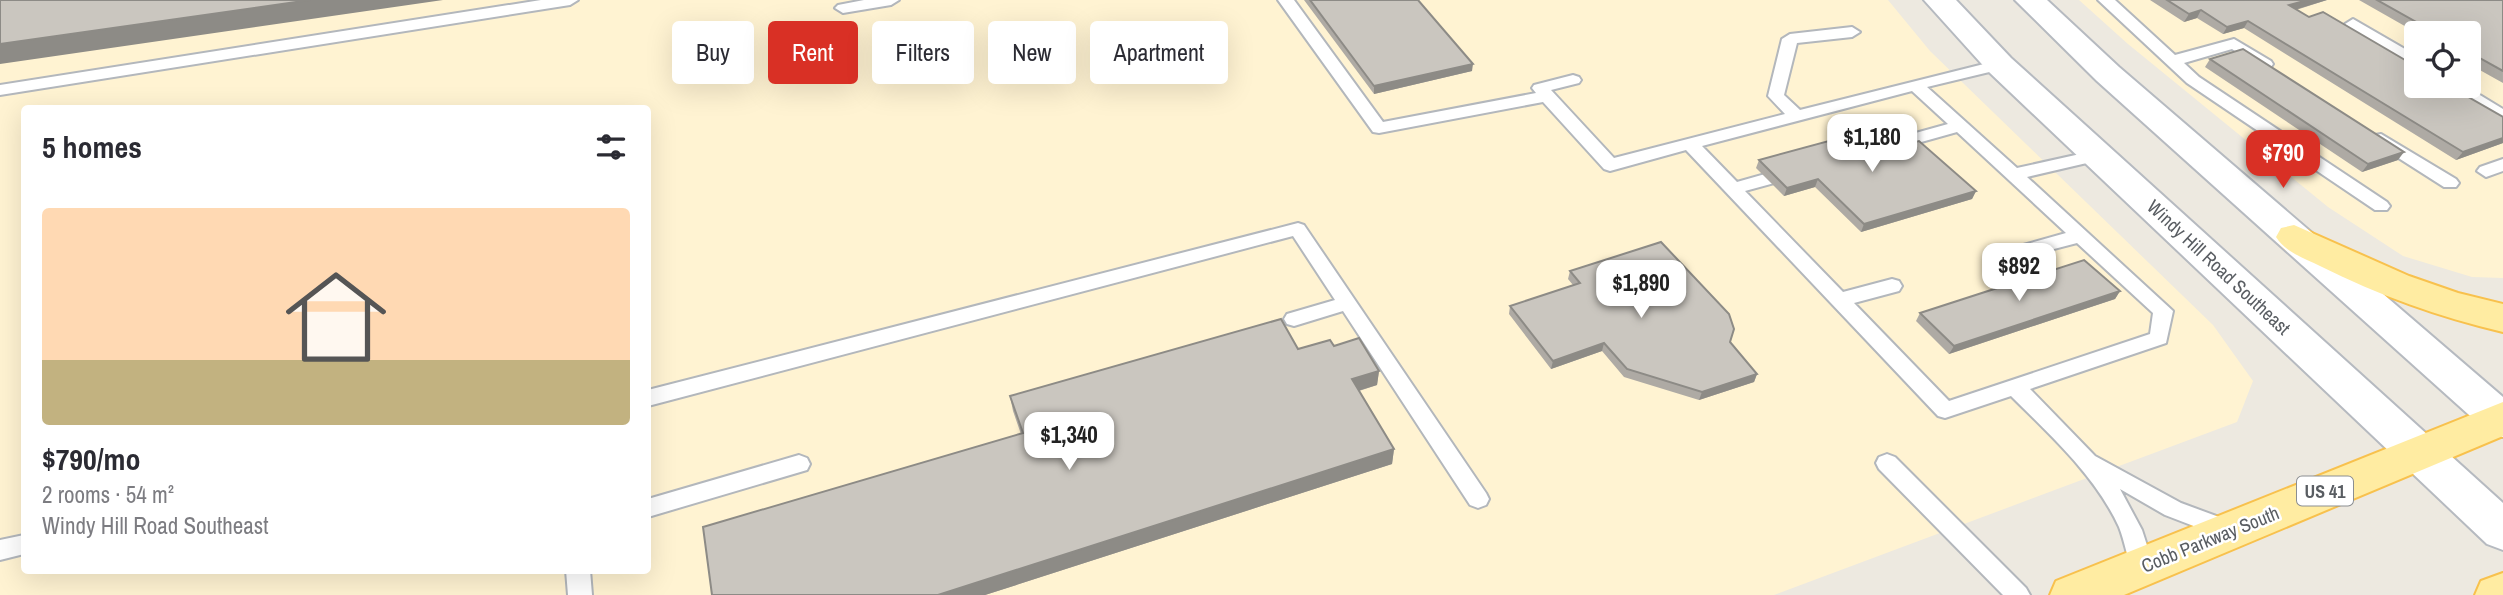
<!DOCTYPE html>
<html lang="en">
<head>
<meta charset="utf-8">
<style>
	:root { --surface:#fff; --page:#f2f2f3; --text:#2b2b33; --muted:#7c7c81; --line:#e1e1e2; --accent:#d93025 }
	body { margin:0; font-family:"Archivo Narrow",sans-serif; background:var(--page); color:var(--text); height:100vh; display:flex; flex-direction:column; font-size:26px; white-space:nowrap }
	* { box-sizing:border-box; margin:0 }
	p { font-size:23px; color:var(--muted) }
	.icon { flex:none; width:38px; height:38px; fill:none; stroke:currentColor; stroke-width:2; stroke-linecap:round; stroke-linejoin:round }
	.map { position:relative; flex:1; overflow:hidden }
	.panel { position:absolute; left:21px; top:105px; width:630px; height:469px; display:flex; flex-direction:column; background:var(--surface); border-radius:7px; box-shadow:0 7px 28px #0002 }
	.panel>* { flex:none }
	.top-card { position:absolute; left:672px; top:21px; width:665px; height:63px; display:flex; gap:14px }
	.fabs { position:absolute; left:2404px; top:21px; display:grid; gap:14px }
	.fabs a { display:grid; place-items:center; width:77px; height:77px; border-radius:7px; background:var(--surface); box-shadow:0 7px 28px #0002; font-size:35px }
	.price { position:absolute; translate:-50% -60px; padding:0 16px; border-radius:14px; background:#fff; color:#222; font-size:23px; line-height:46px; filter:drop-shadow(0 2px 4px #0008) }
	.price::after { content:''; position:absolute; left:50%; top:42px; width:21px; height:16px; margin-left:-10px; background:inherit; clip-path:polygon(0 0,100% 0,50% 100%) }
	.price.selected { background:var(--accent); color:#fff }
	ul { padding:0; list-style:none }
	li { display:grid; align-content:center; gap:14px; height:371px; padding:0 21px }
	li+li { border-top:2px solid var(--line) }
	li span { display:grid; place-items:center; height:217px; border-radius:7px; color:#555 }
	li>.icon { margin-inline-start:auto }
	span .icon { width:126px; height:126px; fill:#fffc; stroke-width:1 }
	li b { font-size:30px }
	h2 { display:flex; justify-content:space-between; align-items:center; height:84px; padding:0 21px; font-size:30px }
	.tag { padding:0 24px; border-radius:7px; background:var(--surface); box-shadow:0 7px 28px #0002; font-size:24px; line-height:63px }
	.tag.selected { background:var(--accent); color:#fff }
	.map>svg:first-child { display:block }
	.commercial { fill:#fff3d2; fill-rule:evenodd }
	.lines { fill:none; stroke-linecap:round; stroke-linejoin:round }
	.service-casing { stroke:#b3b7bc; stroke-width:4 }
	.secondary-casing { stroke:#b6bac0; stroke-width:4 }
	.primary-casing { stroke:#f8c14d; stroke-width:4 }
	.service { fill:#fff; fill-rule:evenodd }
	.secondary { fill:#fff; fill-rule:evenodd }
	.primary { fill:#ffeca2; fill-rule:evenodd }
	.wall { fill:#aeaaa4 }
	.shaded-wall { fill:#8d8b86 }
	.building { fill:#cac6bf; stroke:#8d8b86; stroke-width:2 }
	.labels { text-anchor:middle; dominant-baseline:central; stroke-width:5; stroke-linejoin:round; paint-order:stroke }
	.shield { fill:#fff; stroke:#8b8e91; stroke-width:2 }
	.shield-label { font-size:18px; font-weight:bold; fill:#595d62 }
	.street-label { font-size:19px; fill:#595d62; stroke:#fff }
</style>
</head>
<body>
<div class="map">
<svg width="2503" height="595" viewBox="0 0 2503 595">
	<rect width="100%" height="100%" fill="#ede9e0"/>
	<path class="commercial" d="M0 0H1888L1930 51 2213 325 2253 381 2237 422 1774 595H0ZM24 108H648V570H24Z
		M2079 0H2503V278L2472 277 2403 256 2328 207 2128 44ZM2417 33H2469V86H2417Z"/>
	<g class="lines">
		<g class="service-casing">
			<path id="service" d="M541 0H578L570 5 0 95V85Z
				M864 0H899L891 5 843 13 835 8 838 5Z
				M1278 0H1294L1383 122 1536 93 1532 88 1534 85 1573 75 1579 77 1581 80 1579 83 1551 90 1614 158 1785 114 1768 96 1782 39 1790 34 1852 27 1860 32 1852 37 1797 43 1784 95 1800 110 2000 60 2006 62 2008 65 2006 68 1927 87 2017 168 2098 150 2104 151 2107 155 2104 159 2027 177 2173 311 2166 343 2030 389 2095 456 2181 503 2238 524 2241 531 2238 538 2230 540 2165 515 2120 489 2142 530 2154 567 2150 574 2142 577 2134 574C2127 559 2125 542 2119 527 2095 475 2050 435 2011 396L1945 418 1938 416 1686 150 1610 171 1604 169 1543 102 1379 133 1373 132ZM1912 91 1948 124 1876 144 1873 148 1876 152 1882 153 1957 132 2066 233 2016 247 2014 251 2016 255 2023 257 2077 243 2153 313 2150 334 1949 401 1854 303 1899 291 1902 286 1899 281 1892 279 1843 292 1745 191 1796 177 1799 173 1796 169 1790 167 1737 182 1702 146Z
				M2098 0H2115L2175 55 2234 39 2271 61 2273 64 2271 67H2259L2232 49 2184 63 2199 77 2387 202 2390 206 2387 210H2375L2187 83Z
				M2353 19 2417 56V68L2348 27 2345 24Z
				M2446 86H2465L2503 109V121Z
				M2381 134 2456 179 2459 183 2456 187H2444L2375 143 2372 139 2375 135Z
				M2503 159V171L2486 177 2477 171 2480 167Z
				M1298 223 1304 225 1486 493 1489 499 1486 505 1478 508 1470 505 1343 311 1294 326 1287 324 1284 319 1287 314 1335 300 1293 236 648 406V390Z
				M1887 454 1895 457 2026 588 2030 595H2003L1879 469 1876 463 1879 457Z
				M799 455 807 458 810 464 807 470 648 517V499Z
				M24 535V554L0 560V540Z
				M566 570H590L592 595H568Z"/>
		</g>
		<g class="secondary-casing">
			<path id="secondary" d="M1924 0H1956L2011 58 2503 503V550L2487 544 1989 72Z
				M2015 0H2047L2119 67 2503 397V437L2488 432 2097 81Z"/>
		</g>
		<g class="primary-casing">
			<path id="primary" d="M2294 225 2409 276 2458 293 2503 304V332C2439 317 2378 295 2320 266 2304 258 2285 252 2276 237L2281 228Z
				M2503 402V436L2124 595H2050L2056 581Z
				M2503 573V595H2475L2481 581Z"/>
		</g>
		<use href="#service" class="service"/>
		<use href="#secondary" class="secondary"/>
		<use href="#primary" class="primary"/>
	</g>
	<path class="wall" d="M1304 0H1418L1472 71 1374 94Z
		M2150 0H2327L2296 10 2503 117V143L2456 160 2244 28 2223 34 2197 18 2184 22Z
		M2359 0H2503V83L2469 64V33H2417Z
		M2210 59 2398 160 2362 172 2205 67Z
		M1894 148 1976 191 1972 199 1861 232 1815 187 1784 196 1756 168 1759 160Z
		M1570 271 1730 342 1757 374 1754 382 1699 400 1624 377 1602 351 1551 369 1509 314 1510 306 1573 285 1568 279Z
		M2120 291 2115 299 1949 354 1916 321 1920 313Z
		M1334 346 1379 371 1377 385 1359 391 1394 449 1392 464 985 595H712L1021 434 1013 411 1010 396Z"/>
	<path class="shaded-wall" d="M310 0H443L0 64V44Z
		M2308 0H2327L2284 13 2289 5Z
		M2201 10 2197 18 2184 22 2189 14Z
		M2248 21 2244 28 2223 34 2227 27Z
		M1473 64 1472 71 1374 94V86Z
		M2503 138V143L2456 160 2463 152Z
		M2404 152 2398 160 2362 172 2368 164Z
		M1818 179 1815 187 1784 196 1787 188Z
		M1976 191 1972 199 1861 232 1864 224Z
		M2120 291 2115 299 1949 354 1954 346Z
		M1604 343 1602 351 1551 369 1553 361Z
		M1379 371 1377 385 1351 393 1352 379Z
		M1757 374 1754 382 1699 400 1702 392Z
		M1394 449 1392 464 985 595H938Z"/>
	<path class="building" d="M0 0H310L0 44Z
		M1310 0H1418L1473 64 1374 86Z
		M2167 0H2308L2289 5 2309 17 2323 12 2417 67V86H2449L2503 117V138L2463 152 2248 21 2227 27 2201 10 2189 14Z
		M2377 0H2503V71L2469 52V33H2436Z
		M2243 49 2404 152 2368 164 2210 59Z
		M1873 129 1894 148 1919 141 1976 191 1864 224 1818 179 1787 188 1759 160Z
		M1661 242 1729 314 1734 329 1730 342 1757 374 1702 392 1627 369 1604 343 1553 361 1510 306 1580 283 1570 271Z
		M2084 260 2120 291 1954 346 1920 313Z
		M1281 319 1298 349 1330 340 1334 346 1359 338 1379 371 1352 379 1394 449 938 595H712L703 527 1023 433 1010 396Z"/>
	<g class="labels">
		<rect class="shield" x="2297" y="476.5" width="56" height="29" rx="5"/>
		<g class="shield-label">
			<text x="2325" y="491">US 41</text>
		</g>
		<g class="street-label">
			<text transform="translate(2219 267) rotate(43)">Windy Hill Road Southeast</text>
			<text transform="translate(2210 539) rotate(-22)">Cobb Parkway South</text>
		</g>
	</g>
</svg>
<div class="fabs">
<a><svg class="icon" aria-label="locate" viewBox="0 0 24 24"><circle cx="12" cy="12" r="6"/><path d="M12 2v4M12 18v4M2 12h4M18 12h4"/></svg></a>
</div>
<b class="price" style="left:1872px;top:174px">$1,180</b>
<b class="price selected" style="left:2283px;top:190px">$790</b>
<b class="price" style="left:2019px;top:303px">$892</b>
<b class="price" style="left:1641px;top:320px">$1,890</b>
<b class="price" style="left:1069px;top:472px">$1,340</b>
<div class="top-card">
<a class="tag">Buy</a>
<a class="tag selected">Rent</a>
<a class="tag">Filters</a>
<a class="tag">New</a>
<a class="tag">Apartment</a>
</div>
<section class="panel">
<h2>5 homes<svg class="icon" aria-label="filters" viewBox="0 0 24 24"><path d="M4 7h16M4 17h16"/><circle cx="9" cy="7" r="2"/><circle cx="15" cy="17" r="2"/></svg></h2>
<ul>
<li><span style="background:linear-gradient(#ffd9b3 70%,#c2b280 0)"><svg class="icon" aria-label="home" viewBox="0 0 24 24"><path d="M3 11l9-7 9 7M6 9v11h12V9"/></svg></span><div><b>$790/mo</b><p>2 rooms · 54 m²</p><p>Windy Hill Road Southeast</p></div></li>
</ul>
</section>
</div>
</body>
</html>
